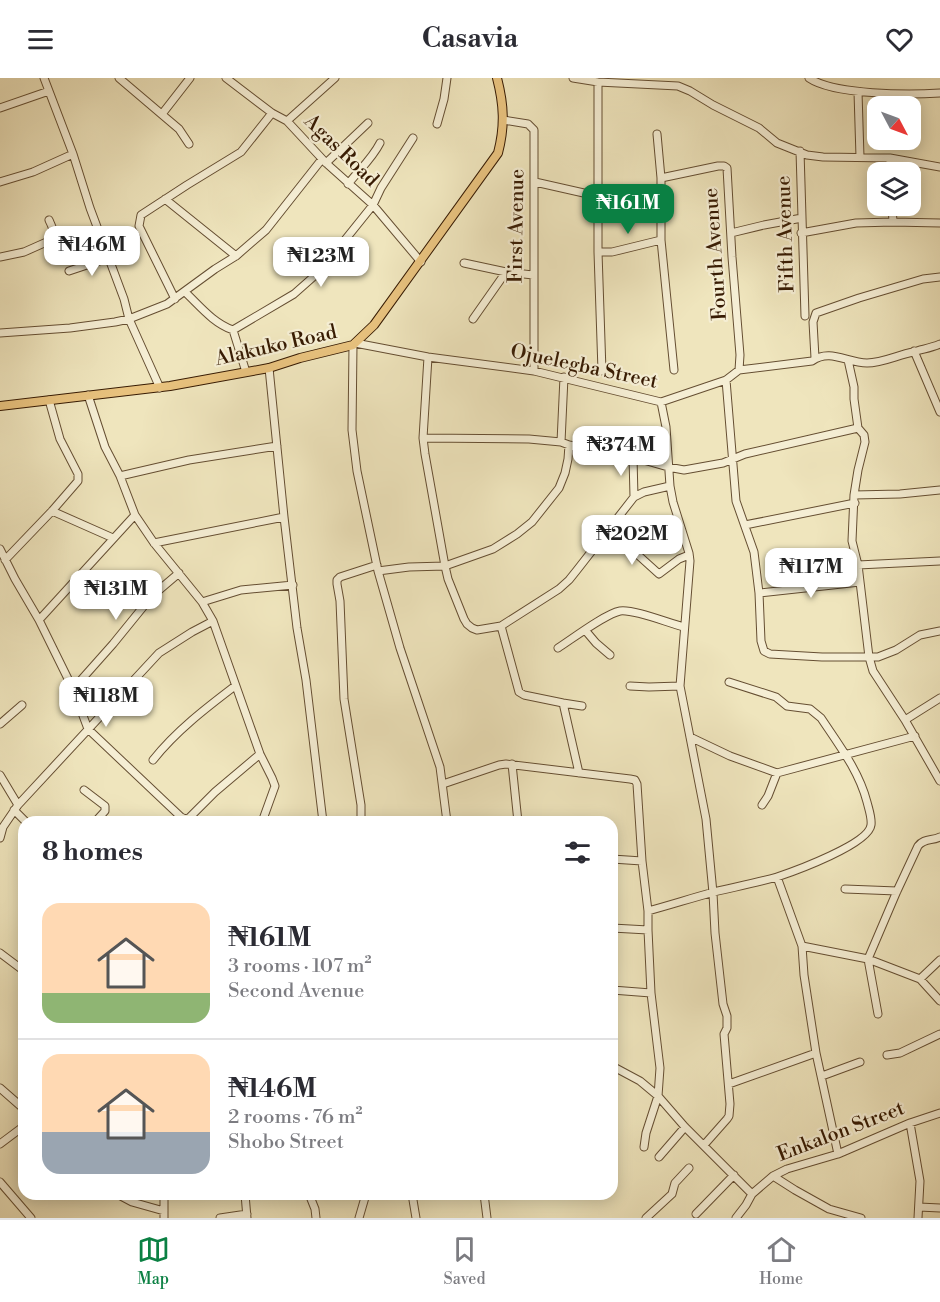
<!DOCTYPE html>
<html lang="en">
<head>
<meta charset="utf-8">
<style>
	:root { --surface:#fff; --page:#f2f2f3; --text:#2b2b33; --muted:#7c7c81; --line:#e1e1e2; --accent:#0b8043 }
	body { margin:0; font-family:"Libre Bodoni",serif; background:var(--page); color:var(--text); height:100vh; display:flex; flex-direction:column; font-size:22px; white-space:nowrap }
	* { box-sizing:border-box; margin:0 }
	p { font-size:20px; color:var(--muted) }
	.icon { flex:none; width:33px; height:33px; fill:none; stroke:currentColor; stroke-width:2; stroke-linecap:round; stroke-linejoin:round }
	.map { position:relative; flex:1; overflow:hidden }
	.sheet { position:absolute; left:18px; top:738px; width:600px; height:384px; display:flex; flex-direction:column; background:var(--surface); border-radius:18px; box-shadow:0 3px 15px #0003 }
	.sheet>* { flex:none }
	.needle { width:39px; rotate:131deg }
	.fabs { position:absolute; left:867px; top:18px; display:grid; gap:12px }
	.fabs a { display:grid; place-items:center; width:54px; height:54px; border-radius:12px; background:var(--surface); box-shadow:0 3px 15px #0003; font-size:30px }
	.price { position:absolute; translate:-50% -51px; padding:0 14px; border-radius:12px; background:#fff; color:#222; font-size:20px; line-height:39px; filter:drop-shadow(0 2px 3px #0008) }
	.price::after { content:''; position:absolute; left:50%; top:36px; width:18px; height:14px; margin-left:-9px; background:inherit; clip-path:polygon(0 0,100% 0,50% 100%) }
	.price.on { background:var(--accent); color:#fff }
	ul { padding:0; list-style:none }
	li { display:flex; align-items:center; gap:18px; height:150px; padding:0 24px }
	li+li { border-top:2px solid var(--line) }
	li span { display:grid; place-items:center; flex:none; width:168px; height:120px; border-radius:18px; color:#555 }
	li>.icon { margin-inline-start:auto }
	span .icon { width:72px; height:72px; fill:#fffc; stroke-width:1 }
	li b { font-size:26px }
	h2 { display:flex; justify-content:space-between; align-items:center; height:72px; padding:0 24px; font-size:26px }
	header { display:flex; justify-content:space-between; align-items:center; height:78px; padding:0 24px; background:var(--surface); font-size:27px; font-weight:700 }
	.tab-bar { display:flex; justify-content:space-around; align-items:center; height:84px; border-top:2px solid var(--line); background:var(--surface); font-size:16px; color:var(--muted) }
	.tab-bar a { display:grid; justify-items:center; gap:3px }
	.tab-bar .on { color:var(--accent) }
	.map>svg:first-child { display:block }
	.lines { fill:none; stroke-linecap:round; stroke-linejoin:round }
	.minor-casing { stroke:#654e32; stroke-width:9 }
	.major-casing { stroke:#371b03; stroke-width:10 }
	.minor { stroke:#f5eed4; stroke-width:7 }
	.major { stroke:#e8c27e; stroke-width:8 }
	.labels { text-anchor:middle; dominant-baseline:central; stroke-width:4.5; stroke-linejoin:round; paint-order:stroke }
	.street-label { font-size:20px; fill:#371b03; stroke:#f5eed4 }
</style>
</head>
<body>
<header><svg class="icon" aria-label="menu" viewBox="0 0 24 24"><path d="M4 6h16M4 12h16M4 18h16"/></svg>Casavia<svg class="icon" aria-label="heart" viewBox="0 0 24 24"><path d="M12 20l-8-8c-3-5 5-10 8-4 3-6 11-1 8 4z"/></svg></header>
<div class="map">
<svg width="940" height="1140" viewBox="0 0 940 1140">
	<rect width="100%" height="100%" fill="#efe5bd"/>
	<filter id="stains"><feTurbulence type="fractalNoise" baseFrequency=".00333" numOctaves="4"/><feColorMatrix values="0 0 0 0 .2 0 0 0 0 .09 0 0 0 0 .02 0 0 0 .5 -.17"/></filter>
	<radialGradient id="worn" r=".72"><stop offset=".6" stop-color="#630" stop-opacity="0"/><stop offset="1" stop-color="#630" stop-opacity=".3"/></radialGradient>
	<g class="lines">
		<g class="minor-casing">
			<path id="minor" d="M44 0 73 76 90 130 124 221 129 241 160 310
				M119 0 179 51 189 66
				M226 0 272 35 287 43 326 85 373 127 421 184
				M573 0 598 4 678 8 690 13 713 27 759 50 777 65 807 77 823 79 890 80 940 89
				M809 0C834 17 909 17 940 15
				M598 4V174L602 293
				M858 14 860 79
				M0 30 49 13
				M162 36 190 0
				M503 42 528 46 534 52V293
				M287 43 335 0
				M437 46 444 21 447 0
				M657 56 661 100V162L674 292
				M800 73 805 238
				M890 80V94
				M326 85 368 45
				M661 100 718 88H724L727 90 732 179 740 277 739 292
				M0 104 33 94 73 76
				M535 104 597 118
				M348 106C359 92 372 81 380 65
				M165 121 236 178
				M892 128 893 144
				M731 155 764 147 802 140
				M801 155 856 145 893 144 940 145
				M598 174H612L661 162
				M0 179 24 174 51 162C56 155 52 149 49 142
				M464 185 506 194 533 197
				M69 193 108 180
				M185 214C200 228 213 245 233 252L294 216 320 193 373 127 381 110 413 60
				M175 221 139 148 141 137 187 107 241 74 272 35
				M473 241 506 194
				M233 252 246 294
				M0 255 70 250 115 244 129 241 167 226 215 191 236 178 266 152 322 81
				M355 265 428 279 534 293 661 324 726 302 739 292 812 283C830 270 847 285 867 285 882 285 898 277 913 274 922 271 931 270 940 266
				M353 267 352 352 357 393 378 493 400 570 440 689 447 744
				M914 273 940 334
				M428 279 423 360 425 376 445 488 448 501 464 541 467 546 472 550 477 552 501 548 559 511 569 502 577 492 634 419 644 414 670 408
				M815 280 813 244 816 235 859 220 923 201 940 199
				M848 282 854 309V321L858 350 864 357 865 364 858 392 854 417 852 463 858 487 869 579 873 593 905 642 940 703
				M269 290 284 439 297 550 306 602 323 744
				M726 302 736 423 754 474 759 515 761 563 764 573 770 576 822 579H878L896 572 920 557 940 553
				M88 317 105 369 120 398 135 437 154 465 202 524 213 543 260 676 272 700 275 708 262 744
				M661 324 666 349 670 408 673 424 689 475 690 483 680 608 706 741 713 815 715 855 723 926 727 938V950L724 956 730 1026 729 1038 727 1041 704 1067
				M423 360 529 361 561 364 569 367 633 379 668 389 684 392 723 385 745 376 858 350
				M561 364 564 299
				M633 379 634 419
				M120 398 189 382 277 368
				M854 417 900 416 940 412
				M52 433 113 460
				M745 447 855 425
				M640 463V469L638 477 659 496 679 481 689 477
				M154 465 284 439
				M0 471 15 501 39 542 73 611 88 651 181 739 185 741 189 740 215 714 260 676
				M5 482 52 433 78 403V396L60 361 49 322
				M858 487 940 483
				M378 493 409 489 445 488 493 471 517 456 532 444 559 410 565 395 568 381 569 367
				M759 515 860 504
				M202 524 241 512 293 507
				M39 542 135 437
				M501 548 519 614 524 617 563 625 582 628
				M585 552 596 565 610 577
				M558 570C572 561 605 536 620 533 634 531 668 545 684 549
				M630 608 649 609 680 608
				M73 611 113 566 152 518 179 495
				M563 625 579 695
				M905 642 940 620
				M0 646 22 627
				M690 659 730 678 777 695 915 658
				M153 682C176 653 206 630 235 608
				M512 686 518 744
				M0 697 18 727
				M443 706 499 687 506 686 630 701 635 702 637 706 642 783 648 833V852L651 915 660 990 658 1018 646 1055 644 1069
				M84 712 105 728V733L95 744
				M762 727 768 718 777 695
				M14 732 26 744
				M361 744V727L344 621 340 523 337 506V502L340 499 377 487
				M0 760 3 749 18 727 159 575 192 554 213 543
				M612 781 642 783
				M777 799 802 868 804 897 816 975 838 1076
				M845 811 897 813
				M648 833C670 827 692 820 714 814 735 809 756 805 777 799 795 793 869 766 871 747 872 740 869 732 867 724 859 693 839 667 821 640L810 631 787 628 776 619 729 604
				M612 850 648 852
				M802 868 868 881 920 901 940 923
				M0 875 24 893
				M920 901 940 882
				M612 912 651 915
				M878 936 868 881 897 813 918 768C924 760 932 763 940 759
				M887 977 900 975 940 956
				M612 988 640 1003 658 1018 685 1049 752 1116
				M822 998 860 984
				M729 1006 816 975
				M0 1010 24 1031
				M910 1045 920 1103 918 1140
				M0 1066 24 1048
				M659 1079 685 1049
				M773 1098 795 1112 829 1131 861 1140
				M0 1104 31 1140
				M117 1116 132 1124 164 1133
				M164 1116V1140
				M245 1116 247 1140
				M309 1116 315 1131 316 1140
				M412 1116 416 1140
				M484 1116 487 1140
				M919 1129 940 1130
				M696 1136 734 1097
				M220 1140 247 1136
				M359 1140 366 1116
				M646 1140 672 1116 675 1105 689 1090
				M736 1140 746 1127 752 1116 773 1098 787 1091 838 1076 910 1045 940 1035"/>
		</g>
		<g class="major-casing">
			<path id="major" d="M0 328 170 308 269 290 300 280 353 267 374 247 498 75C505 48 504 27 497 0"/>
		</g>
		<use href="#minor" class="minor"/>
		<use href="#major" class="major"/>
	</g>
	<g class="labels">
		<g class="street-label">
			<text transform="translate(341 73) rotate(44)">Agas Road</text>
			<text transform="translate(517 148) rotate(-89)">First Avenue</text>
			<text transform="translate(786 156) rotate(-92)">Fifth Avenue</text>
			<text transform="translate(716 176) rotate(-94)">Fourth Avenue</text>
			<text transform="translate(276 268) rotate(-13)">Alakuko Road</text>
			<text transform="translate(584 289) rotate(12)">Ojuelegba Street</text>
			<text transform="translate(841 1054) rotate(-21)">Enkalon Street</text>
		</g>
	</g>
	<rect width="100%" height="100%" filter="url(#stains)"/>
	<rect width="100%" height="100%" fill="url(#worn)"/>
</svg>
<div class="fabs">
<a><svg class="needle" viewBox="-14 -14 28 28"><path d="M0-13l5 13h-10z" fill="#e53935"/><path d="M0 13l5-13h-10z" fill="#7c7c81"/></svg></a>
<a><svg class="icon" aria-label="layers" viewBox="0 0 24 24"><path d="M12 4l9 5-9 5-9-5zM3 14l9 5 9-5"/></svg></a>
</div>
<b class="price on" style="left:628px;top:157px">₦161M</b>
<b class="price" style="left:92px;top:199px">₦146M</b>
<b class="price" style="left:321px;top:210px">₦123M</b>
<b class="price" style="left:621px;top:399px">₦374M</b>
<b class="price" style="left:632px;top:488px">₦202M</b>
<b class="price" style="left:811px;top:521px">₦117M</b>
<b class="price" style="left:116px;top:543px">₦131M</b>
<b class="price" style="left:106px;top:650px">₦118M</b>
<section class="sheet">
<h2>8 homes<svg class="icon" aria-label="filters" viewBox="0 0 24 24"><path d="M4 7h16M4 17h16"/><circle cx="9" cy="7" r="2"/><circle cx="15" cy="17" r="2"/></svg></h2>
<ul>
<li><span style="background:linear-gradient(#ffd9b3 75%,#8fb573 0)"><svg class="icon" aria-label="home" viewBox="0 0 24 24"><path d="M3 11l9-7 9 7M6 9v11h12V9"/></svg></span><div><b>₦161M</b><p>3 rooms · 107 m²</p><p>Second Avenue</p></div></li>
<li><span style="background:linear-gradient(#ffd9b3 65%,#9aa5b1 0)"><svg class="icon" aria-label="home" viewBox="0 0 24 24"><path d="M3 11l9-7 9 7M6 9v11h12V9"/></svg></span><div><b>₦146M</b><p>2 rooms · 76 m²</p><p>Shobo Street</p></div></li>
</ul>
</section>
</div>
<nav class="tab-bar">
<a class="on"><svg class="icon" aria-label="map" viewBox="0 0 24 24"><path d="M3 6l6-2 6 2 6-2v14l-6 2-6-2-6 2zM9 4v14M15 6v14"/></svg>Map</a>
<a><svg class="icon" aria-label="saved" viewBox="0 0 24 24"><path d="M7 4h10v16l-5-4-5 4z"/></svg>Saved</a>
<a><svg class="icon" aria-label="home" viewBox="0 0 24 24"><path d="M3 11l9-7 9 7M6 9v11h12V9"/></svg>Home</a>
</nav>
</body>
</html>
